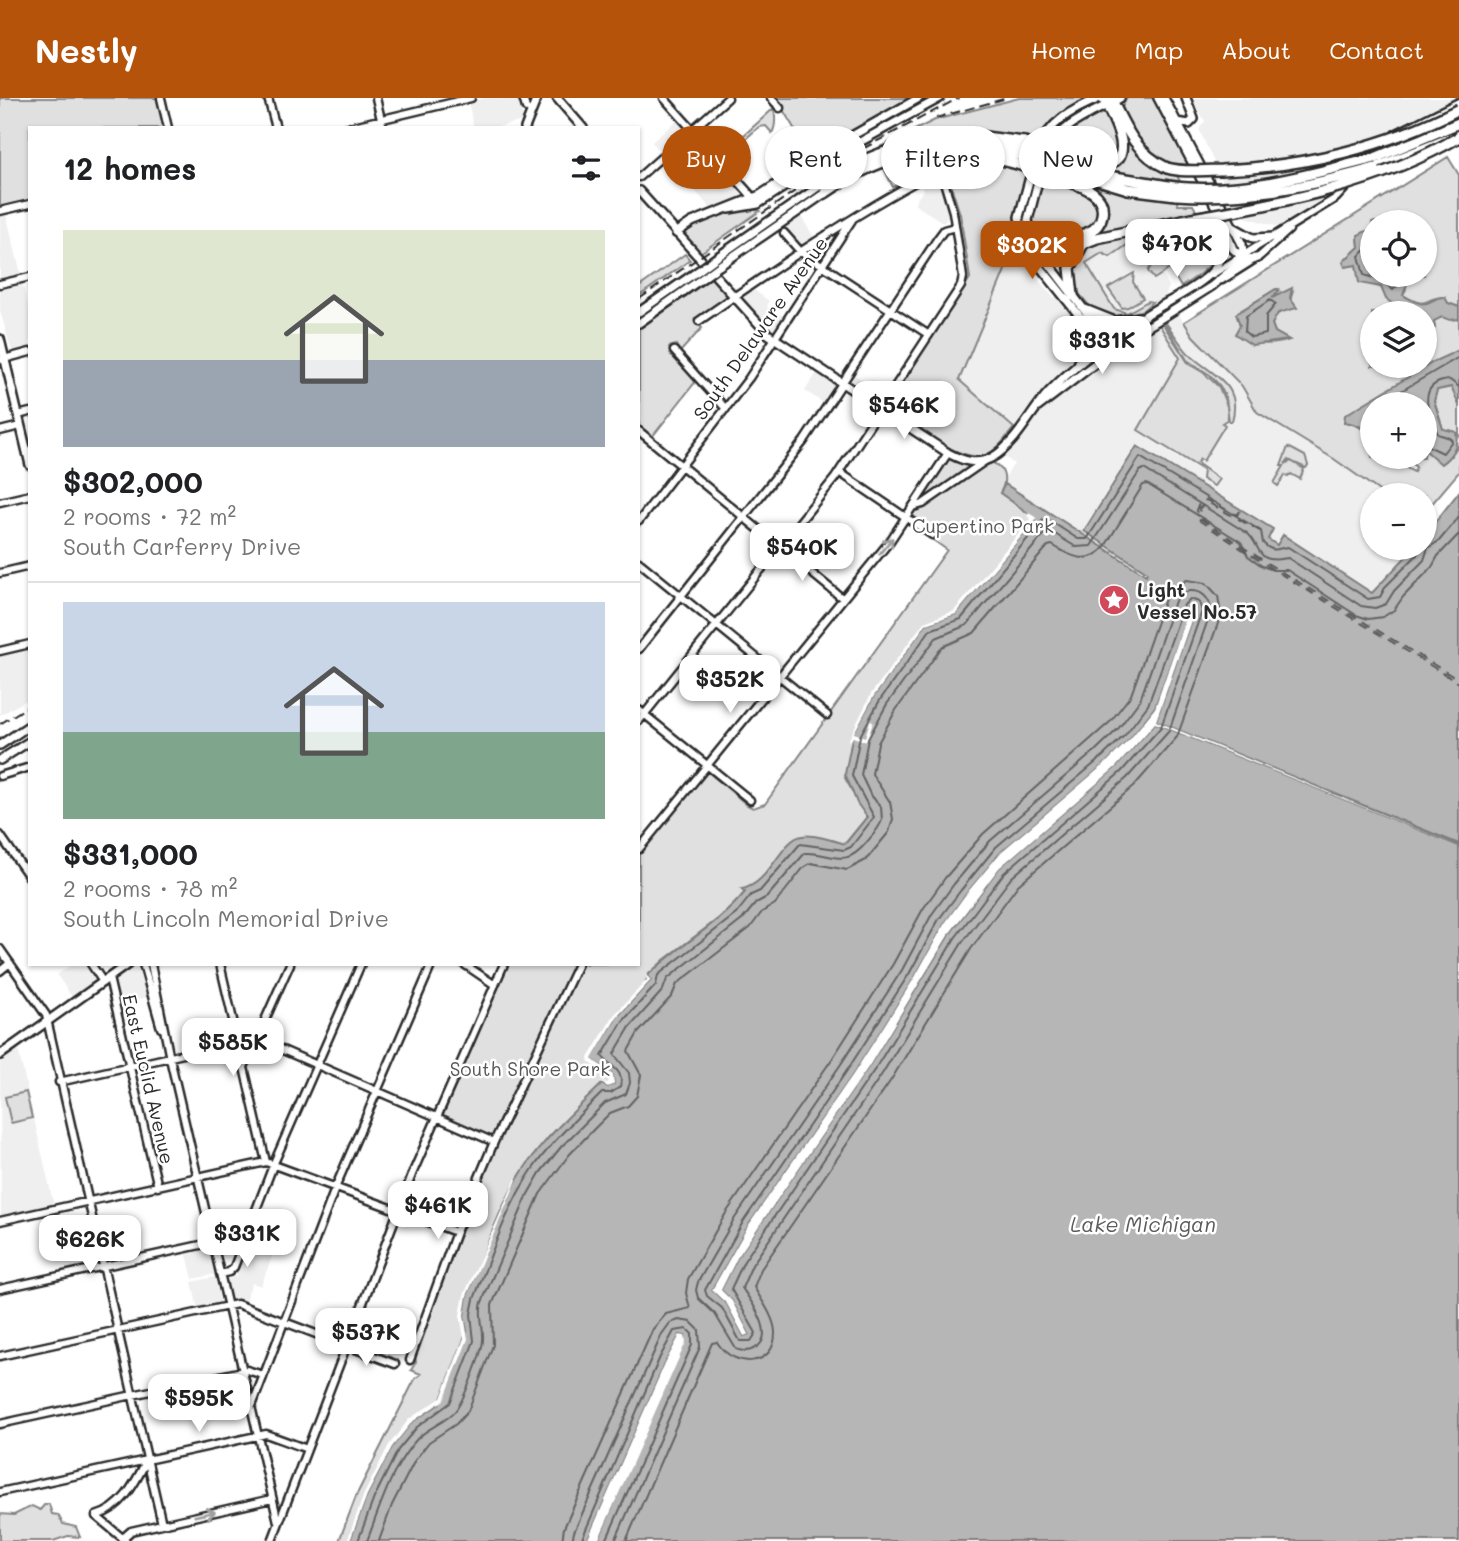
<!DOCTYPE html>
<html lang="en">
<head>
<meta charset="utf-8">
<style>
	:root { --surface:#fff; --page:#f2f2f2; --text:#202124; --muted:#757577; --line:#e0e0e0; --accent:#b45309 }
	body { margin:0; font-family:Mali,sans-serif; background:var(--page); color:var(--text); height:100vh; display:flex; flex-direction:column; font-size:26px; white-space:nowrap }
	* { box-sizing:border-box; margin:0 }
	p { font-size:23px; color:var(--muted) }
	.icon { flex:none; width:38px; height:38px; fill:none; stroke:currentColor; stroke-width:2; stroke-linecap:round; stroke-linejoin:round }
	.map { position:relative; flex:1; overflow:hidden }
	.details { position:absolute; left:28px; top:28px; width:612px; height:840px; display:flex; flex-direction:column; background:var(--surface); border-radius:0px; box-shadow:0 2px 5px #0004 }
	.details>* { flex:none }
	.hud { position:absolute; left:662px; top:28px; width:665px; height:63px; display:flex; gap:14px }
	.fabs { position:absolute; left:1360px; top:112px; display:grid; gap:14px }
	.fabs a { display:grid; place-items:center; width:77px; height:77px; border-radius:50%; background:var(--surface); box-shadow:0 2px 5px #0004; font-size:35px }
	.price { position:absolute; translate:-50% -60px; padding:0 16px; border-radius:14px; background:#fff; color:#222; font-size:23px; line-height:46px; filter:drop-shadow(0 2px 4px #0008) }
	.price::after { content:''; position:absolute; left:50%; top:42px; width:21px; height:16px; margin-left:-10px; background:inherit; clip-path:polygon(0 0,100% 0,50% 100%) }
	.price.on { background:var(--accent); color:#fff }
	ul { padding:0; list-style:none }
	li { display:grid; align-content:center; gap:14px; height:371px; padding:0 35px }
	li+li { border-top:2px solid var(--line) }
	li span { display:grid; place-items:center; height:217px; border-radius:0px; color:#555 }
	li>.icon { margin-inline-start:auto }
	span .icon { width:126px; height:126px; fill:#fffc; stroke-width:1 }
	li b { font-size:30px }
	h2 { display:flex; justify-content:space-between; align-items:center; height:84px; padding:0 35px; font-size:30px }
	.chip { padding:0 24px; border-radius:32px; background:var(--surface); box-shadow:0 2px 5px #0004; font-size:24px; line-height:63px }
	.chip.on { background:var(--accent); color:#fff }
	header { display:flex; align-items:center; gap:42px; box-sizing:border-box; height:98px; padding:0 35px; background:var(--accent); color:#fff }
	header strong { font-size:33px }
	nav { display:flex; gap:38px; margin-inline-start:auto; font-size:24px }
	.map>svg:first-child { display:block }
	.built { fill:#efefef }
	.green { fill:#e0e0e0; stroke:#868686; stroke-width:2; fill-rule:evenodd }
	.water { fill:#b6b6b6; stroke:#7e7e7e; stroke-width:2 }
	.pier { fill:#fff; fill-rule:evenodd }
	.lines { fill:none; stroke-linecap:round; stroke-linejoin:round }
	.shore { stroke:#636363; stroke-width:2 }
	.ferry { stroke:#5c5c5c; stroke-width:2; stroke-dasharray:9 7; stroke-linecap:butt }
	.minor-casing { stroke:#2b2b2b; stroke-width:11 }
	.major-casing { stroke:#2b2b2b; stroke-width:12 }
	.highway-casing { stroke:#2b2b2b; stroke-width:14 }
	.minor { stroke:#fff; stroke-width:6 }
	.major { stroke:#fff; stroke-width:7 }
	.highway { stroke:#fff; stroke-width:9 }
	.rail { stroke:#2b2b2b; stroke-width:2; stroke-dasharray:10 5; stroke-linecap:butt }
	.major-bridge-casing { stroke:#2b2b2b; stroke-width:12; stroke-linecap:butt }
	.highway-bridge-casing { stroke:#2b2b2b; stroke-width:14; stroke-linecap:butt }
	.major-bridge { stroke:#fff; stroke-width:7 }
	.highway-bridge { stroke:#fff; stroke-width:9 }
	.oneway { stroke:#a0a0a0 }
	.labels { text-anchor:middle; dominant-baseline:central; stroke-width:5; stroke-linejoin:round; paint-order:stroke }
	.street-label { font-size:19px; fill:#2b2b2b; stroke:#fff }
	.park-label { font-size:19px; fill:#585858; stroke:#fff }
	.poi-label { font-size:19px; font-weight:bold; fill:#2b2b2b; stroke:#fff; text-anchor:start }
	.water-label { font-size:21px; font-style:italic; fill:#5c5c5c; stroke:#fff }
</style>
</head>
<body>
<header>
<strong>Nestly</strong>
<nav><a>Home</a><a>Map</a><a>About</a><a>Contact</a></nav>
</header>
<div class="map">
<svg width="1459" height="1443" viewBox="0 0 1459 1443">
	<rect width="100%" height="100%" fill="#fff"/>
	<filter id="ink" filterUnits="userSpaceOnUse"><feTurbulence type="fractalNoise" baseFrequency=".0143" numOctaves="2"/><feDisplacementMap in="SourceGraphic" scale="14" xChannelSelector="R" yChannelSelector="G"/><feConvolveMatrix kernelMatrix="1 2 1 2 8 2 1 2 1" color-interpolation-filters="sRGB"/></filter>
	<g filter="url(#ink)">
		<path class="built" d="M485 0H519L523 23 493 30H474L468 4Z
			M1191 0H1454L1393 31 1372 51 1336 96 1282 130 1239 117 1234 109 1199 31 1205 23Z
			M678 21 685 33 661 54 652 44Z
			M715 63 744 97 712 112 689 86Z
			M935 78 939 80 949 116 944 125 914 106 923 92 920 86Z
			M0 116H6L21 176 0 183Z
			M800 117 814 139 801 147 784 129Z
			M1165 142 1151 158 1169 188 1166 197 1193 238 1242 288 1257 314 1334 361 1385 397H1372V450H1414L1375 494H1370L1283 438 1277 447 1268 441 1273 432 1179 373H1177L1146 477 1005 386 1003 382 1014 366 1002 357 1021 335 959 282 1011 157 1018 158 1054 200 1079 179 1087 158 1133 143Z
			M22 184 30 215V250L12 254 0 213V189Z
			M751 190 769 203 767 209 784 219 775 233H771L742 201V197Z
			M818 273 837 286 825 306 805 293Z
			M853 276 869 286 873 282 888 292 881 303H877L850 285Z
			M800 430 827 451 811 470 786 449Z
			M30 550V600L0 617V557Z
			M72 866H87L96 881 72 899 57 877Z
			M139 866 148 899 118 905 114 883Z
			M18 951 54 1108 1 1119 0 963Z
			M254 1130 279 1140 261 1188 252 1185 244 1205 232 1200 227 1185 229 1181 236 1178Z
			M203 1150 209 1153 215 1176 193 1181 186 1153Z
			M215 1179 220 1206 198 1212 192 1184Z"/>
		<path class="green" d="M0 0H158L165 30H30V102L0 109Z
			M776 0H912L834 44 776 82 774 80 810 57Z
			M1019 0H1093C1070 12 1049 20 1038 45 982 30 933 32 878 50L935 22Z
			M1127 0H1153L1191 71C1153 68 1136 43 1121 11Z
			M774 10C775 16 777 27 772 35L766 28 759 29 742 44 745 48 739 54 747 63 744 66 732 52 723 56Z
			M1101 15 1108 17 1119 37 1116 54 1109 61 1097 63 1053 50 1073 28Z
			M1124 38 1145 62 1176 76 1180 83 1131 78 1097 70 1107 67 1125 44Z
			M946 59 989 61 1028 73 1017 113 1022 152 1018 158H1011L959 282 1014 330C1006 339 998 352 986 357 961 367 910 324 888 310V306L970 180 960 116 946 72 939 67H932L893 89 883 69 918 61Z
			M1448 59 1459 77V209L1448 205 1444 199C1423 199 1429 213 1403 197L1406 191 1397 177H1424V124H1372V144L1368 141 1369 136 1358 140 1359 149 1345 162 1347 168 1356 167 1370 186 1381 189 1396 212V215H1372V268H1424L1425 230 1439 219 1459 221V252L1346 317 1344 324C1366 328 1372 336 1372 359H1387L1414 374 1416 369 1403 359H1424L1425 352 1433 356 1451 358 1459 346V374L1425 414 1424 397H1385L1334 361 1257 314 1242 288 1193 238 1184 224ZM1276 191H1279L1272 200 1293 193 1288 210 1276 217 1272 226 1275 234 1289 242C1273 248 1251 247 1237 237L1240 227 1237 215Z
			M1044 78 1087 94 1099 107 1097 124C1083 134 1055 142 1038 137 1025 121 1038 95 1044 78Z
			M1101 90 1177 103 1178 107H1193L1198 116 1059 151 1042 147 1100 129 1097 94Z
			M751 111 760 113 699 156 685 138C690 120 734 113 751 111Z
			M1216 120C1229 157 1209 171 1181 189L1171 172 1175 170 1176 167 1154 181 1148 173 1152 167 1143 145 1127 147 1110 159 1102 155 1086 165 1114 211 1127 215 1148 203 1152 204 1143 212 1121 220 1109 219 1093 212 1075 191 1073 170C1076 164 1079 156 1084 151 1097 136 1192 124 1216 120Z
			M685 156 690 162 639 198V189Z
			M1134 175 1133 184 1143 200 1128 209 1122 210 1108 190Z
			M712 179 730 198 696 223 702 230 680 254 676 247 669 249 670 256 696 283 652 339 639 328V230Z
			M1163 222C1172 231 1179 246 1189 256 1211 277 1243 285 1232 323H1229L1226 300 1220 288 1210 277 1187 262Z
			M1161 223 1189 266 1204 275 1219 289 1227 308 1228 321 1222 325 1225 327 1203 363 1200 361 1197 365 1219 381 1214 388 1202 381 1203 372 1138 332 1180 260 1158 225Z
			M1452 289 1459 307V339L1456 334 1443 331 1434 303 1437 292Z
			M1288 349 1305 358 1308 367 1306 370 1288 362 1285 366 1291 363 1304 371 1300 381 1291 376 1288 379 1285 377 1278 388 1274 385 1284 368H1281Z
			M951 360 968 368 974 374 991 364C1006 370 1007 383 1000 395L1037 420 853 636 845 680 867 719 845 746 832 742 794 743 755 789 743 792 745 794 731 811 664 862 648 877 615 981 575 1013 549 1039 517 1082 444 1302 392 1349 350 1443H339L357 1396 415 1281 421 1276 411 1272 416 1264 414 1251 498 1043 443 1017 508 866H639V754L707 673 747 707 753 710 765 706 947 452 933 442 937 435 912 417 948 361Z
			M26 994 32 1020 11 1025 5 999Z
			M45 1406H49L52 1416 58 1417 63 1426 76 1429 80 1439 68 1438 53 1443H0V1416L14 1417 32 1408 40 1412Z"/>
		<path class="water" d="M1366 133 1369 134V141L1372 144V177H1397L1407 186 1403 197C1410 201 1419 207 1427 205 1434 203 1435 199 1445 199L1448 205 1459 209V221L1450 222 1442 219 1434 223 1435 230 1425 232 1424 215H1396L1393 206 1386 201 1381 189 1359 185 1356 167 1345 169 1343 164 1359 149 1358 137Z
			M1292 190 1290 200 1297 210 1278 215 1272 226 1275 234 1289 242 1252 247 1235 236 1240 227 1236 216 1276 191 1279 193 1272 200Z
			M1459 252V307L1451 289 1437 292 1434 303 1443 331 1456 334C1459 348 1452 358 1441 366L1425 352 1424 306H1372V347C1367 331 1361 326 1344 324L1345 317 1435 263Z
			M1137 348 1273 431 1268 441 1277 447 1283 437 1372 495 1414 450H1424L1425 437 1459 394V746L1156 623 1195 511 1191 508 1155 609 1130 641 1107 664 1001 754 966 796 945 825 915 879 854 975 748 1128 712 1192 727 1206 744 1238 749 1236 732 1203 721 1192 737 1160 869 968 949 837 999 770 1116 669 1155 625 1459 748V1443H598L685 1238 680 1237 666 1263 587 1443H350L367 1397 392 1349 412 1324 439 1306 467 1233 464 1218 467 1198C485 1154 500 1104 528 1065 549 1036 576 1011 602 986L608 989 614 986 613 977 591 961 617 919 651 882 647 878C678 848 718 827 745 794L742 791C770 786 781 741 802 738 814 736 832 742 845 746L867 719 857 705 845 676 853 636 874 598 926 526 956 516 1036 421 1000 395 1005 386 1146 477 1147 474 1084 433Z"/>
		<path class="pier" d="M1029 415 1037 420 956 516 926 526 874 598 854 635 865 639 870 623 873 624 867 644 853 639 851 643H848L871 596 924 524 954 513 1031 421 1027 418Z
			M1190 508 1195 511 1156 623 1459 748 1155 625 1116 669 999 770 949 836 869 968 737 1160 721 1192 732 1203 749 1236 744 1238 727 1206 712 1192 748 1128 854 975 915 879 945 825 966 796 1001 754 1107 664 1130 641 1155 610ZM1154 616 1152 623 1113 666 996 768 946 834 912 892 866 966 780 1093 744 1144 857 977 918 881 948 827 969 798 1004 757 1109 667 1133 643Z
			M645 876 651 882 617 919 592 961 613 977 614 986 608 989 599 984 608 985 610 979 589 964 588 960 614 917 647 882Z
			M516 1080 517 1082 467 1198 464 1217 468 1241 444 1302 412 1324 392 1349 367 1397 350 1443H347L364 1396 389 1347 409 1321 441 1300 464 1240 460 1217 464 1197Z
			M680 1237 685 1238 686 1244 598 1443H595L608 1408 682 1241 669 1264 591 1443H587L666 1263Z"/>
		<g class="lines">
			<path class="shore" d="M1372 142 1368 143 1366 152 1359 158 1364 177 1383 183 1393 192 1397 188 1392 177
				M1270 202 1276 206 1266 218V236L1251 239 1245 234 1246 218Z
				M1379 306 1459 259
				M1424 346 1443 355 1452 343 1450 340 1438 336C1427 315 1416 284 1450 282L1459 289
				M1189 493C1202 492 1210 500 1211 513L1169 633 1127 680 1011 780 962 845 882 976 752 1167 742 1190C751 1203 776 1236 757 1249 750 1254 743 1254 736 1251L715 1216 698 1200 696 1192 698 1184 735 1120 841 966 902 872 932 816 954 786 990 743 1096 652 1118 631 1140 602 1175 503 1181 496Z
				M1190 501 1199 504 1202 513 1161 629 1121 674 1004 775 955 840 875 971 744 1163 731 1191 756 1235 751 1243H740L722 1210 707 1198 705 1192 743 1124 848 971 909 876 939 821 961 792 996 749 1102 659 1125 637 1148 607 1184 507Z
				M358 1443 374 1400 398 1352 417 1329 450 1305 474 1243 471 1216 474 1201C491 1158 506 1110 532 1072 552 1043 578 1019 602 995H611L620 989C625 972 610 969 602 958L623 923 656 887 658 877 736 816 751 797 760 793 800 746 844 752 851 749 874 719 852 678 860 638 880 602 930 532 961 521 1043 422 1047 421 1078 441H1087L1140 359 1261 433 1263 445C1274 456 1277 450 1288 449L1368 501 1380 499 1386 488 1417 457 1419 450
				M367 1443C380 1409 392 1368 417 1341 428 1329 447 1324 456 1312 464 1301 483 1254 483 1241 484 1228 478 1217 482 1204L528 1096 540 1075 561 1049 605 1005 626 996 630 985 629 975 614 956 630 929 663 892 667 881 742 822 756 805 767 799 805 755C834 754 843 772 866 745 872 738 879 731 882 722L881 709 870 696 861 677 868 641 887 606 936 540 967 527 1046 434 1050 433 1076 449 1091 448 1140 373 1144 371 1247 435C1263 448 1253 467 1288 460L1361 508 1375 510 1386 506 1394 493 1424 462 1428 450 1439 443 1459 419
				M379 1443 392 1407 415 1362 429 1344 456 1326 468 1313 493 1247 492 1207 540 1096 569 1057 594 1031 610 1015 628 1008 637 998 641 977 628 953 638 935 672 898 677 886 750 830 762 814 775 806 804 769 811 765 847 772 866 762 889 734 893 721 890 704 872 676 878 645 896 612 942 549 974 535 1048 448 1052 447C1070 458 1087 468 1104 450L1143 387 1147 386 1241 444 1248 458 1262 468 1273 472H1287L1356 517 1368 521 1383 519 1394 512 1403 499 1432 469 1438 458 1459 436
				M562 1443 564 1430 653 1231 666 1216 690 1210 686 1195 688 1181 726 1115 832 961 893 866 923 811 945 780 983 736 1110 624 1131 597 1165 501 1172 490 1187 482 1206 485 1218 498 1221 517 1177 639 1134 688 1018 787 971 851 891 982 761 1171 754 1189C761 1202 774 1218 775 1234 776 1269 734 1272 717 1244L712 1245 626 1443
				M572 1443 574 1434 662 1236 670 1225 679 1222 691 1224 699 1232 700 1249 615 1443
				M581 1443 660 1259 674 1233 687 1231 692 1236V1247L606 1443"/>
			<path class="ferry" d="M1240 413 1237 417 1206 402 1199 406 1196 412 1200 423 1266 467 1459 585
				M1260 433 1209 405 1199 410 1201 421 1267 465 1459 582"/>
			<g class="minor-casing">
				<path id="minor" d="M161 0 168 30
					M268 0 276 30
					M376 0 383 30
					M523 0 526 10 531 13
					M664 0 756 103
					M771 0 780 10
					M345 30 471 0
					M1395 36 1459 4
					M639 79 728 0
					M0 113 30 106
					M784 135 799 152 929 237
					M1211 177 1336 100 1350 85
					M1222 182 1260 158 1289 132
					M0 186 30 179
					M674 253 726 311
					M0 262 30 254
					M18 317 30 314
					M0 333 20 328
					M639 333 842 500
					M839 374 932 437
					M0 404 30 397
					M913 409 923 406 985 363
					M639 423 749 280 852 122
					M639 464 827 617
					M0 475 30 468
					M639 551 804 343 938 140 944 132 955 129
					M0 553 30 546
					M639 612 750 702
					M639 623 835 380 961 188 963 179 953 114 942 77 937 74 930 76C849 119 774 171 699 223
					M0 678 30 669
					M0 737 30 780
					M639 751 890 443 948 355
					M0 851 46 917 162 1426
					M91 866 103 884
					M143 866 161 930
					M151 866 169 956 278 1424
					M220 866 266 1064 456 1134
					M464 866 495 887
					M0 873 10 865
					M109 880 158 1089
					M244 969 290 866
					M59 984 255 940 494 1044
					M0 1123 266 1064
					M232 1139 250 1126
					M220 1176 229 1174 234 1169 274 1065 361 866
					M0 1191 246 1137
					M0 1258 237 1206 395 1266
					M410 1262 456 1134 494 1044 578 866
					M252 1308 336 1088 432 866
					M0 1326 247 1272 263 1277
					M0 1394 266 1336 307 1351
					M123 1440 131 1433 272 1401
					M126 1443 96 1418C123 1410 135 1385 147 1362
					M272 1443 413 1074 504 866"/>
			</g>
			<g class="major-casing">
				<path id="major" d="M557 0 583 30
					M1158 0 1219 115 1233 151 1244 161 1257 160
					M1177 24 1189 26 1194 21 1186 0
					M525 30 537 0
					M1038 53C1048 24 1073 11 1100 0
					M1048 54C1060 25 1094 15 1120 0
					M1033 68 1019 119 1025 150 1107 252
					M1041 72 1028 122 1033 145 1112 248
					M639 93 768 236 948 355C963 363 977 368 993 359 1017 345 1031 313 1049 294 1077 265 1112 239 1146 217 1166 204 1192 193 1209 177 1223 164 1224 145 1224 127
					M729 111 758 106 818 67 940 0
					M1235 130 1253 140 1274 139
					M676 135 692 124 760 97 850 39 919 0
					M713 162 821 87
					M719 168 825 95
					M1085 211 1115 223 1140 219
					M639 214 698 173
					M639 225 704 179
					M0 241 30 367
					M1078 266 1086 248 1084 228
					M1038 309 1122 245 1212 188 1244 161 1242 146 1164 0
					M0 647 30 627
					M0 662 30 643
					M0 957 128 866"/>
			</g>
			<g class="highway-casing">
				<path id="highway" d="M1111 0C1125 29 1136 56 1167 70
					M977 38 1024 44
					M1063 56C1075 59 1088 66 1100 66 1142 67 1111 16 1103 0
					M931 57 986 58 1017 66
					M1375 60 1459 25
					M1060 64 1097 76 1174 89
					M1058 70 1128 91 1176 97
					M1375 70 1451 40
					M821 87C883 43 948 34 1022 51
					M825 95C886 52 947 42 1019 57
					M1024 146C1039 144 1077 140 1089 134 1096 131 1101 124 1102 117 1107 91 1073 86 1055 79
					M1025 150 1061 154 1097 140 1192 120
					M1073 198 1070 170 1082 148"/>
			</g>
			<use href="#minor" class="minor"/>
			<use href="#major" class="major"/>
			<use href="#highway" class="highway"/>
			<path class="rail" d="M936 20 1007 0
				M639 201 834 66 959 0
				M0 626 30 607"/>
			<g class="major-bridge-casing">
				<path id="major-bridge" d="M698 173 713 162
					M704 179 719 168"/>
			</g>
			<g class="highway-bridge-casing">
				<path id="highway-bridge" d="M1024 44 1063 56
					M1022 51 1060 64
					M1019 57 1058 70
					M1017 66 1055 79
					M1167 70C1184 75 1203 72 1221 72 1302 69 1386 49 1459 11
					M1174 89C1244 96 1308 77 1375 60
					M1176 97C1244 102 1310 88 1375 70
					M1192 120C1283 105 1379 86 1459 39"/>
			</g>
			<use href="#major-bridge" class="major-bridge"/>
			<use href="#highway-bridge" class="highway-bridge"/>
		</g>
		<defs><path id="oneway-shaft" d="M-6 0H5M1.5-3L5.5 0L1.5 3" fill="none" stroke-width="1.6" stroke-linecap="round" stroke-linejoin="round" transform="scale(1.75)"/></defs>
		<g class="oneway">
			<use href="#oneway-shaft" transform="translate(886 448) rotate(-51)"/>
			<use href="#oneway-shaft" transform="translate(205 1416) rotate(-12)"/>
		</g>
	</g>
	<defs>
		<g id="sight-disc" transform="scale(1.575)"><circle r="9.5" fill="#d1495b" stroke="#fff"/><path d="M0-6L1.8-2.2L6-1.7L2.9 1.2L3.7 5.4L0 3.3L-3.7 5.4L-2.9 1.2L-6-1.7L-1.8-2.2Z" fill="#fff"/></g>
	</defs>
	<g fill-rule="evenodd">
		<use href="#sight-disc" x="1114" y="502"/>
	</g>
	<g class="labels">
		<g class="street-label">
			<text transform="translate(760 230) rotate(-55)">South Delaware Avenue</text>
			<text transform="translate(149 981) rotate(77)">East Euclid Avenue</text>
		</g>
		<g class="park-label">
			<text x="983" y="427">Cupertino Park</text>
			<text x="530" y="970">South Shore Park</text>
		</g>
		<g class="poi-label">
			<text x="1137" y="491">Light<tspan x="1137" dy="22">Vessel No.57</tspan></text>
		</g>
		<g class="water-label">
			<text x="1143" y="1125">Lake Michigan</text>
		</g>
	</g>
</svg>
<div class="fabs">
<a><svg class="icon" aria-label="locate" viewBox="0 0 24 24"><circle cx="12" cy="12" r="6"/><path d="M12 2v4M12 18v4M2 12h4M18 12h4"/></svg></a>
<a><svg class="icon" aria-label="layers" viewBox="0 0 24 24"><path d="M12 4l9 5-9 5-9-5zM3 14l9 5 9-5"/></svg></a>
<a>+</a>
<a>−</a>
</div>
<b class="price" style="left:1177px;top:181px">$470K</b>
<b class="price on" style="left:1032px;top:183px">$302K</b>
<b class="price" style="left:1102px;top:278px">$331K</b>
<b class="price" style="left:904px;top:343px">$546K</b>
<b class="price" style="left:802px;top:485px">$540K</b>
<b class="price" style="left:730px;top:617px">$352K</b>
<b class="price" style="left:233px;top:980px">$585K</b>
<b class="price" style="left:438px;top:1143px">$461K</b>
<b class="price" style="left:247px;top:1171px">$331K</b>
<b class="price" style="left:90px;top:1177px">$626K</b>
<b class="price" style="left:366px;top:1270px">$537K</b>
<b class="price" style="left:199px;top:1336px">$595K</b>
<div class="hud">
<a class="chip on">Buy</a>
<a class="chip">Rent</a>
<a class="chip">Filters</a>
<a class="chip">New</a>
</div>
<section class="details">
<h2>12 homes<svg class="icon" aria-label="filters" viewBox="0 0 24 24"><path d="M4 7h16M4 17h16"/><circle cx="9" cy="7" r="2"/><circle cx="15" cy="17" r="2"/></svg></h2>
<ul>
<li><span style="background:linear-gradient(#dfe7d0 60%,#9aa5b1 0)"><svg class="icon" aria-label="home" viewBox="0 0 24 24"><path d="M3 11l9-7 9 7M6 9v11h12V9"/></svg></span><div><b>$302,000</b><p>2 rooms · 72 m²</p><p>South Carferry Drive</p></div></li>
<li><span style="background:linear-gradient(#c9d6e8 60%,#7fa58c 0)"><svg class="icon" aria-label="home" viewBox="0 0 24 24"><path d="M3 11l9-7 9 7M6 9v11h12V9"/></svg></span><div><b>$331,000</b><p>2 rooms · 78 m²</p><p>South Lincoln Memorial Drive</p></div></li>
</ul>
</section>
</div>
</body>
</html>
